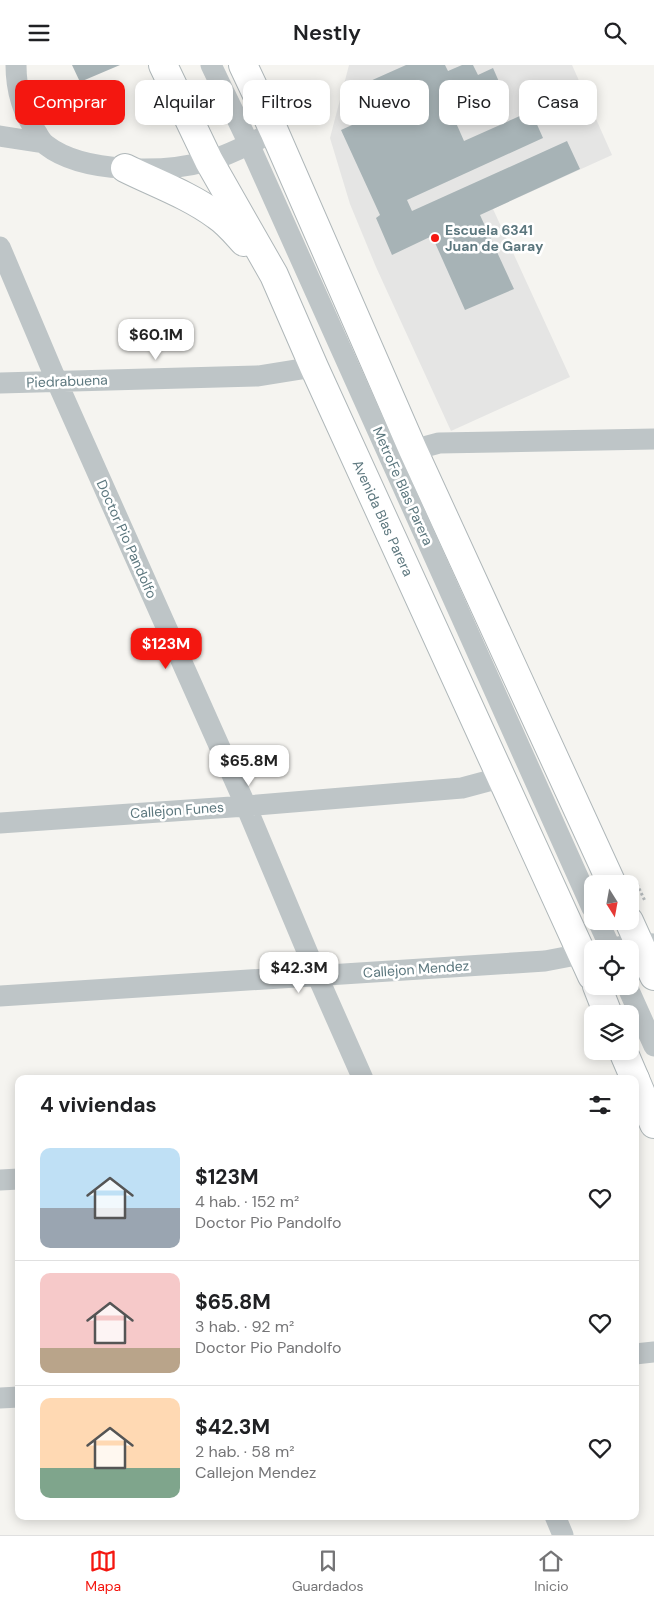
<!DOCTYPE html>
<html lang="es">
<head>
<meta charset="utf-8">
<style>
	:root { --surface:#fff; --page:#f2f2f2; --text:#202124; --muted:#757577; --line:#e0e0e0; --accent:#f41710 }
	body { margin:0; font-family:"DM Sans",sans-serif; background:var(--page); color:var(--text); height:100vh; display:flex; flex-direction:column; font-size:19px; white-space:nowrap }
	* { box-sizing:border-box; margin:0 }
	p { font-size:16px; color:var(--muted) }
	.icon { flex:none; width:28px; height:28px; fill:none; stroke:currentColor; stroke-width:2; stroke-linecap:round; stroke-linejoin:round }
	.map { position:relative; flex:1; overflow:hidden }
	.side { position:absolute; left:15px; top:1010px; width:624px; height:445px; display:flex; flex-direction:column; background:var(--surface); border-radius:10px; box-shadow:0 2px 12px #0003 }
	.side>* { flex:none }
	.banner { position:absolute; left:15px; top:15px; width:625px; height:45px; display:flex; gap:10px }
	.needle { width:32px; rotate:169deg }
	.controls { position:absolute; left:584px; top:810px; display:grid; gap:10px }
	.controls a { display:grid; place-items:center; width:55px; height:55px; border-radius:10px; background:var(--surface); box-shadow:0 2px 12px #0003; font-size:25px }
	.price { position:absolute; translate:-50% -42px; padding:0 11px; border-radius:10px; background:#fff; color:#222; font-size:16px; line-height:32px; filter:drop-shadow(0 1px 2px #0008) }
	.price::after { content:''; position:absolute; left:50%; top:30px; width:15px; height:11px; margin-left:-8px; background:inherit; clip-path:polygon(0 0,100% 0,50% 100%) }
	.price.active { background:var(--accent); color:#fff }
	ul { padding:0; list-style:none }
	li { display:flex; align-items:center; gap:15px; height:125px; padding:0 25px }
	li+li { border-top:1px solid var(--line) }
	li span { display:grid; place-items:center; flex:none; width:140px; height:100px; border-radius:10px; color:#555 }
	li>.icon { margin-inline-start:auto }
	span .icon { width:60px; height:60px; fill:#fffc; stroke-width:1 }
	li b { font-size:21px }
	h2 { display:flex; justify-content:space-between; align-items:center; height:60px; padding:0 25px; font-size:21px }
	.pill { padding:0 18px; border-radius:10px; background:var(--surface); box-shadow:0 2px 12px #0003; font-size:18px; line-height:45px }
	.pill.active { background:var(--accent); color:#fff }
	header { display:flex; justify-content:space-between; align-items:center; height:65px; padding:0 25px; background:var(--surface); font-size:22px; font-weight:600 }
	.menu { display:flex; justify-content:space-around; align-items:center; height:70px; border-top:1px solid var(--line); background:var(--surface); font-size:14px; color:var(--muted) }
	.menu a { display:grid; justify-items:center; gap:2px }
	.menu .active { color:var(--accent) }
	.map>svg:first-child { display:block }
	.built { fill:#e5e5e4 }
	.building { fill:#a7b3b6 }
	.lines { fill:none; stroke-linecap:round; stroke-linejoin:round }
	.major-casing { stroke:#afb7b9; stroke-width:30 }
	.path { stroke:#b6bbbd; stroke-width:3; stroke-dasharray:2.5 2.5; stroke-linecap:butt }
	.minor { stroke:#bec5c7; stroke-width:21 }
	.major { stroke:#fff; stroke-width:28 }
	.poi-dot { fill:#f41710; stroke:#fff; stroke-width:2 }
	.labels { text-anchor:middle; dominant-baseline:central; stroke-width:5; stroke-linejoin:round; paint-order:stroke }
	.poi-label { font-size:14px; font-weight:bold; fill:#5c777e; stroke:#fff; text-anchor:start }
	.street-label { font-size:14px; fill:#5c777e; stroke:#fff }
</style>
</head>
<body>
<header><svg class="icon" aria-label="menu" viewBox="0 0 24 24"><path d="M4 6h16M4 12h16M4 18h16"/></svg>Nestly<svg class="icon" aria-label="search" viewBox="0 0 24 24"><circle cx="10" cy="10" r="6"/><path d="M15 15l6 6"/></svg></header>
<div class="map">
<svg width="654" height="1470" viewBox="0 0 654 1470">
	<rect width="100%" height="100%" fill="#f5f4f0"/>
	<path class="built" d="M349 0H572L612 90 493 144 570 312 451 366 376 202 350 139 330 73Z"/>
	<path class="building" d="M72 0H120L80 17Z
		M406 0H445L448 6 462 0H473L478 10 493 3 500 19 449 42 464 76 531 46 543 73 407 135 412 146 567 76 580 104 480 150 514 224 465 245 432 171 392 190 376 153 380 150 341 65 363 55 350 25Z"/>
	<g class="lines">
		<g class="major-casing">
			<g id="major">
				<path id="s1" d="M163 0 209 96 274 210 314 302 592 911"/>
				<path d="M243 0 274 66 413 385 612 819"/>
				<path d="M125 103C155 118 189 130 216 150 227 157 235 167 244 177"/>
				<path d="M629 856 654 911"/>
				<path d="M597 921 608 949"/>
				<path d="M623 986 635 1014"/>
				<path d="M635 1014 654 1059"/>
			</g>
		</g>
		<path class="path" d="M637 819 645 836"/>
		<path class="minor" d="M16 0C16 25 22 47 37 68 39 72 42 77 46 80 83 109 165 108 208 96 226 91 244 82 261 73
			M211 0 249 79 592 843
			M0 71 44 78
			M0 182 57 317 246 741 317 910 363 1014
			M0 318 258 311 314 302
			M413 385 439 378 654 374
			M0 758 246 741 462 723 503 712
			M598 856 611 884
			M607 884 640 878 654 879
			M627 921 654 981
			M0 931 545 896 592 887
			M0 1115 19 1114
			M635 1289 654 1287
			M0 1333 19 1332
			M555 1451 563 1470"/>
		<use href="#major" class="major"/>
	</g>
	<circle class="poi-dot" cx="435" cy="173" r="5"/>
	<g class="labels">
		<g class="poi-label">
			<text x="445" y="165">Escuela 6341<tspan x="445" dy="16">Juan de Garay</tspan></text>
		</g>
		<g class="street-label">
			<text transform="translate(67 316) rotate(-2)">Piedrabuena</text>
			<text transform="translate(403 421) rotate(66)">MetroFe Blas Parera</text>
			<text stroke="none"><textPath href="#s1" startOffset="504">Avenida Blas Parera</textPath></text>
			<text transform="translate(127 474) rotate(66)">Doctor Pio Pandolfo</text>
			<text transform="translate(177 745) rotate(-4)">Callejon Funes</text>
			<text transform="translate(416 904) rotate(-4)">Callejon Mendez</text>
		</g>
	</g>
</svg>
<div class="controls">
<a><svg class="needle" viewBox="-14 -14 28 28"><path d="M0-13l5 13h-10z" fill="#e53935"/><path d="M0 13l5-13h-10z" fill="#757577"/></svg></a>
<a><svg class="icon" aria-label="locate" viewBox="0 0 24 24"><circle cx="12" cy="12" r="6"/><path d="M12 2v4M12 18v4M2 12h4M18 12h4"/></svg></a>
<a><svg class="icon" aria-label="layers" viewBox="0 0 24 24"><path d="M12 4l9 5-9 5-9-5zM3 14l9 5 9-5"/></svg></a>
</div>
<b class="price" style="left:156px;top:296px">$60.1M</b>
<b class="price active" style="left:166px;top:605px">$123M</b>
<b class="price" style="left:249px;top:722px">$65.8M</b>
<b class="price" style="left:299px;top:929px">$42.3M</b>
<div class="banner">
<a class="pill active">Comprar</a>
<a class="pill">Alquilar</a>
<a class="pill">Filtros</a>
<a class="pill">Nuevo</a>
<a class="pill">Piso</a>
<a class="pill">Casa</a>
</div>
<section class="side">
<h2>4 viviendas<svg class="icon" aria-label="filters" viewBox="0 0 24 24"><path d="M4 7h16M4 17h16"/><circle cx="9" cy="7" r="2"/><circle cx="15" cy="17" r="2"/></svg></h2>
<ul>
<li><span style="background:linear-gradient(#bfe0f5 60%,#9aa5b1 0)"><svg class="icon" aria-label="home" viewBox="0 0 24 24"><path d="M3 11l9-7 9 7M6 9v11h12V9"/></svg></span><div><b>$123M</b><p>4 hab. · 152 m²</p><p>Doctor Pio Pandolfo</p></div><svg class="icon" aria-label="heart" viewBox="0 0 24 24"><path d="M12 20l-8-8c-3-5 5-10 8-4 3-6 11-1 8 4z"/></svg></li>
<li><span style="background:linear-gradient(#f6c9c9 75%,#b9a48a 0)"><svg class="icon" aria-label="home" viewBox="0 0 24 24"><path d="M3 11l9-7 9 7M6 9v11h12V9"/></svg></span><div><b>$65.8M</b><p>3 hab. · 92 m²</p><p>Doctor Pio Pandolfo</p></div><svg class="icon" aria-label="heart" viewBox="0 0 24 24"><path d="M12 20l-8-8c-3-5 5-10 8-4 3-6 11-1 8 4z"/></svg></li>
<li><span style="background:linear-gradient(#ffd9b3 70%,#7fa58c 0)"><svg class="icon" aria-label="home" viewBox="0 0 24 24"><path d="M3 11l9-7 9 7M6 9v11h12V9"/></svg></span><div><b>$42.3M</b><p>2 hab. · 58 m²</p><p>Callejon Mendez</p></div><svg class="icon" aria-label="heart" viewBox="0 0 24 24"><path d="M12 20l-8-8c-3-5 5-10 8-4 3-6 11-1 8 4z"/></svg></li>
</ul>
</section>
</div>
<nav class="menu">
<a class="active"><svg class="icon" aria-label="map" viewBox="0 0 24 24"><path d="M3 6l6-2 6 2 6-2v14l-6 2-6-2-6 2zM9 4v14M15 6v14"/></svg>Mapa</a>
<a><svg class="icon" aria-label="saved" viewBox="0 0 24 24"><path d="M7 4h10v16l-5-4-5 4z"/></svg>Guardados</a>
<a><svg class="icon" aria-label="home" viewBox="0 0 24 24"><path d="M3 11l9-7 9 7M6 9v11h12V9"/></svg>Inicio</a>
</nav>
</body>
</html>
